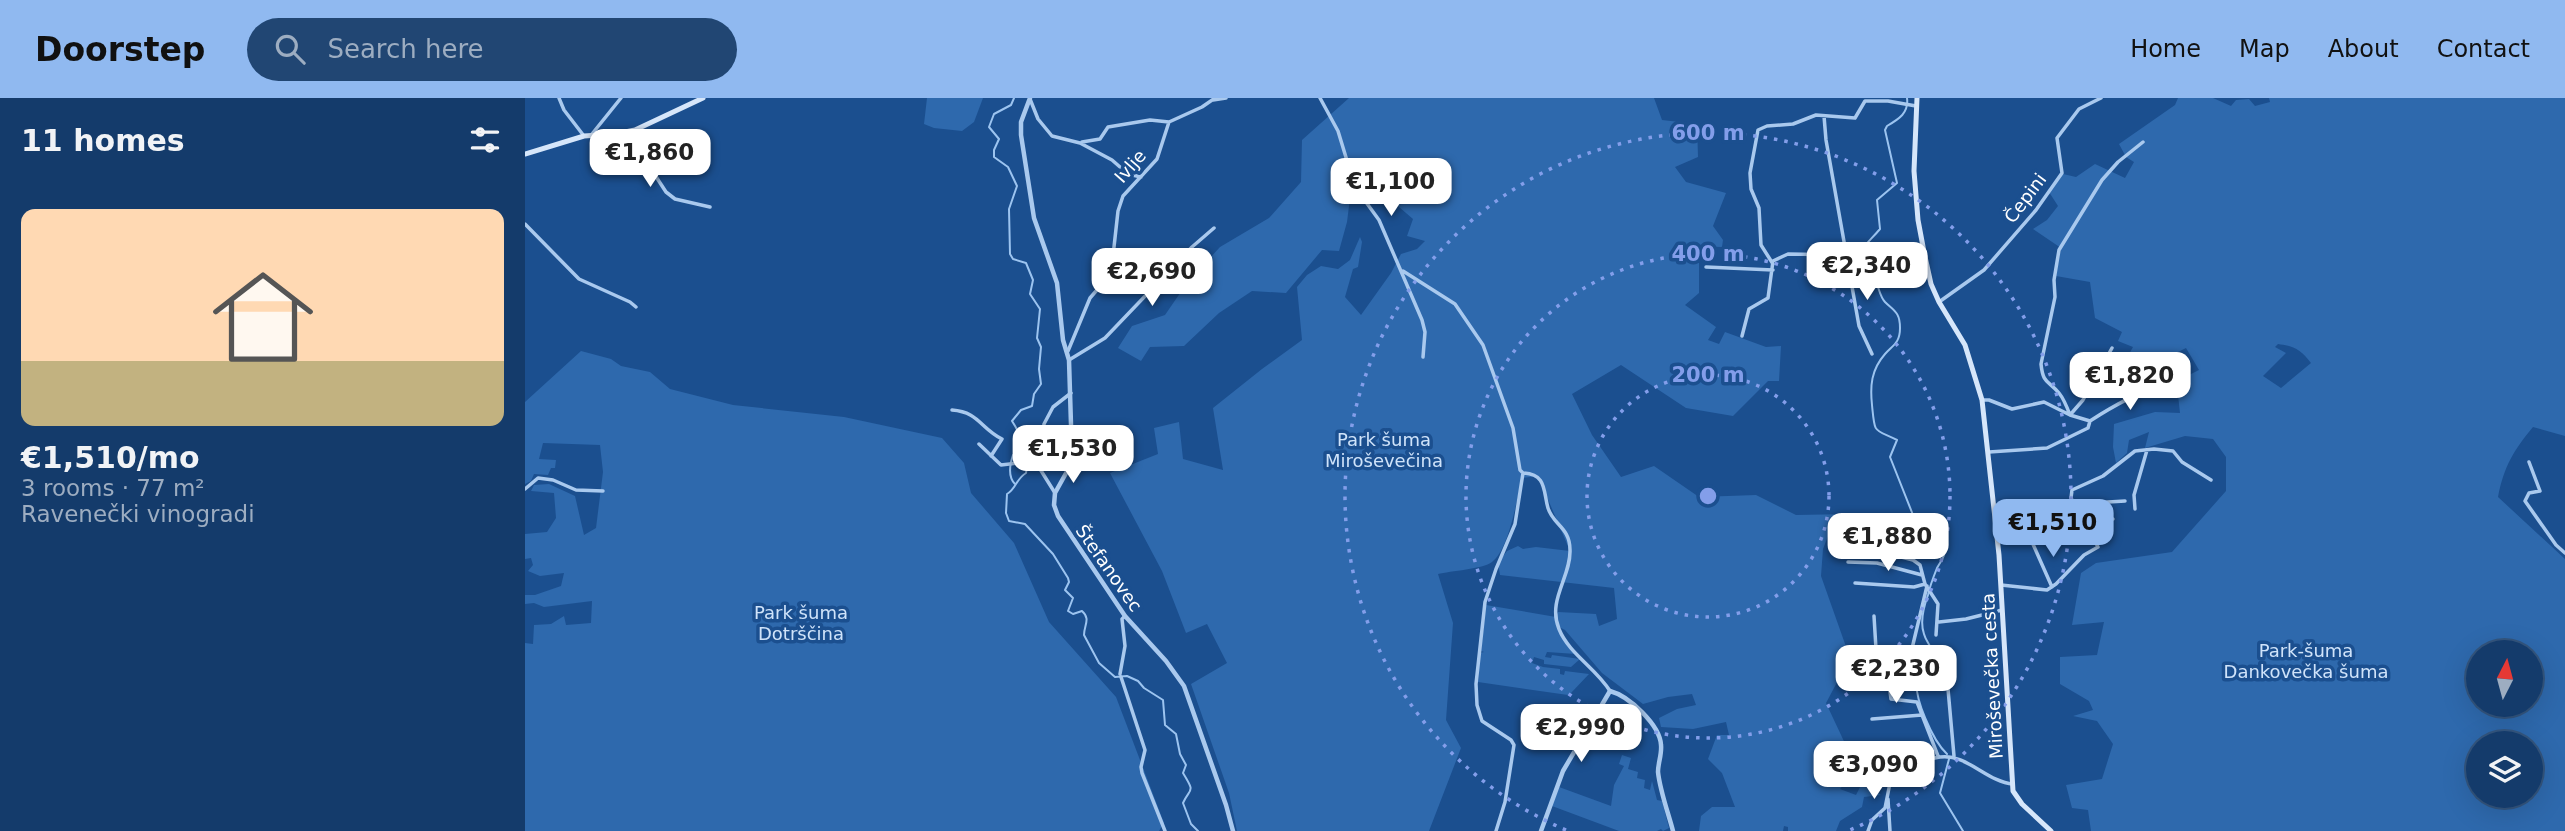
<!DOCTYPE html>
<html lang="en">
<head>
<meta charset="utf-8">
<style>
	:root { --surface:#143b6b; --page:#214673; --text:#f1f3f6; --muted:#9dadc1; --line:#33557e; --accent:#90b9f0 }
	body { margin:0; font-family:"DejaVu Sans",sans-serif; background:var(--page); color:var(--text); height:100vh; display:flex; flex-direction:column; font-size:26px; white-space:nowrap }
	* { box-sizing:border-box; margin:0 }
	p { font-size:23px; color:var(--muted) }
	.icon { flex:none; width:38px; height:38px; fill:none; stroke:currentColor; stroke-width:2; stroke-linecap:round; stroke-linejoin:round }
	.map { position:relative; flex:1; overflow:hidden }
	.details { display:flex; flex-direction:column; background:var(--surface); width:525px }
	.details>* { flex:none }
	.needle { width:46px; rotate:6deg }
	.fabs { position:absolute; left:1941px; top:542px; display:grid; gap:14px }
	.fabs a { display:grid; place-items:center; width:77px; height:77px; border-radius:50%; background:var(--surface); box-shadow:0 7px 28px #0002,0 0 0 2px var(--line); font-size:35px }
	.price { position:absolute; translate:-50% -60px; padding:0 16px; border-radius:14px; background:#fff; color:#222; font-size:23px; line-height:46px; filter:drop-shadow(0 2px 4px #0008) }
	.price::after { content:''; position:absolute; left:50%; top:42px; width:21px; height:16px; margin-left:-10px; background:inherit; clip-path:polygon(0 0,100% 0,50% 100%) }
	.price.on { background:var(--accent); color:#111 }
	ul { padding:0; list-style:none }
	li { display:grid; align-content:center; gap:14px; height:371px; padding:0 21px }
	li span { display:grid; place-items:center; height:217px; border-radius:14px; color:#555 }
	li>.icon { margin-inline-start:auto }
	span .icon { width:126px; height:126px; fill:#fffc; stroke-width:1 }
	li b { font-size:30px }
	h2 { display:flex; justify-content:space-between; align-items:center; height:84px; padding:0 21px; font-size:30px }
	header { display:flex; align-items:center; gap:42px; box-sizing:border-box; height:98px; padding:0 35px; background:var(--accent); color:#111 }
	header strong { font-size:33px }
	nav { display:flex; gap:38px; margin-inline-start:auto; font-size:24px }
	.search { width:490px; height:63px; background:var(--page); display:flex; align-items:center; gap:18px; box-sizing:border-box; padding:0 24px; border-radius:38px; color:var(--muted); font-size:26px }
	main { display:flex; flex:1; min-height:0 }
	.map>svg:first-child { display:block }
	.green { fill:#2e69ad; fill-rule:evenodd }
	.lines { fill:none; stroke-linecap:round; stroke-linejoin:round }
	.stream { stroke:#9cc4f0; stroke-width:2 }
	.minor { stroke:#a9c9ee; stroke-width:3.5 }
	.tertiary { stroke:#a9c9ee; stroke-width:4.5 }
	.secondary { stroke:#d6e6fa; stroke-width:5 }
	.ring { fill:none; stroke:#839eea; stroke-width:3.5; stroke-dasharray:3.5 7 }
	.labels { text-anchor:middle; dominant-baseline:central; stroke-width:7; stroke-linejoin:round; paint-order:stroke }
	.street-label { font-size:18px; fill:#fff; stroke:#1b4f8f }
	.park-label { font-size:18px; fill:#cfe3fa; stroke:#1b4f8f }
	.centre { fill:#839eea; stroke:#1b4f8f; stroke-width:3.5 }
	.ring-label { font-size:21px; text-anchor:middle; font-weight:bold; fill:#839eea; stroke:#1b4f8f; stroke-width:7; stroke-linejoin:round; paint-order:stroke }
</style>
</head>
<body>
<header>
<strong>Doorstep</strong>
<div class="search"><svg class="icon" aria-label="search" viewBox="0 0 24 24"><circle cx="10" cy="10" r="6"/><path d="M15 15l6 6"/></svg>Search here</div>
<nav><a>Home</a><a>Map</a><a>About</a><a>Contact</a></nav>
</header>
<main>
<section class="details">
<h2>11 homes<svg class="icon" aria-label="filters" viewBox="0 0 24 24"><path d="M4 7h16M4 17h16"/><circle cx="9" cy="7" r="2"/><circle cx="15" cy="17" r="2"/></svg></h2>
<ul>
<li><span style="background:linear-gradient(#ffd9b3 70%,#c2b280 0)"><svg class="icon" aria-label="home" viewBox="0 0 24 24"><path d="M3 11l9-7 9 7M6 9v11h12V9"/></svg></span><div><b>€1,510/mo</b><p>3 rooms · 77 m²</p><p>Ravenečki vinogradi</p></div></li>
</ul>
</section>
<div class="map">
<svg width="2040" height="733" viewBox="0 0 2040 733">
	<rect width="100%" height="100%" fill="#1b4f8f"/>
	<path class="green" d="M402 0H458L449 24 437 33 409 30 399 26Z
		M824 0H1129L1137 22 1172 26 1173 59 1150 69 1161 84 1201 95 1188 128 1198 142 1197 149 1166 148V163L1174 165V195L1160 207 1191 229 1183 242 1194 246 1200 234 1241 249 1256 248 1254 283H1243L1208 318 1161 310 1096 267 1047 296 1067 337 1096 379 1129 368 1174 399 1231 397 1271 417 1325 416 1307 428 1298 451 1296 478 1325 560 1301 605 1332 671 1315 691 1331 697 1337 685 1356 697 1339 699 1337 709 1315 723 1311 733H1263V729L1259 728 1258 733H1174L1176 718 1187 709H1210L1197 675 1183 661 1192 637H1204L1201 624 1168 631 1136 629 1134 620 1152 611 1171 607 1167 596 1143 599 1118 606 1077 575 1040 532 1032 528 1037 539 1051 556 1022 554 1020 559 1026 560 1027 557 1055 561 1046 569 1019 566V562L1009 559 1007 565 1018 569 1035 571V576L1039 577 1040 573 1064 576 1046 595 1043 597 953 584 955 555 959 554 956 553 961 507 1031 519 1033 514 1071 516 1074 528 1092 521 1089 490 975 477 973 465 982 453 993 448 998 451 1011 449 1045 453 1013 378 997 380C992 400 984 452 967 464 958 471 925 473 913 476L928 525 921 622 936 650 904 733H712L704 695 666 586 702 565 682 526 661 535 637 473 585 375 633 356 629 330 654 324 658 361 698 372 688 310 737 271 777 242 772 189 782 177 796 168 813 171 825 162 835 139 837 144 833 169 828 171 820 199 836 217 866 175 876 156 892 151 900 143 882 138 888 121 860 97 843 103 827 84 822 124 814 153 797 152 761 195 727 193 694 215 659 248 625 249 616 263 593 250 607 228 640 217 662 185 695 149 744 120 776 84 777 42Z
		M1653 0H1688L1706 8 1711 2 1724 1 1730 8 1745 4 1744 0H2040V338L2008 329C1989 352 1979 368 1973 399L2040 461V733H1566L1563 712 1547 710 1541 687 1577 681 1588 646 1572 623 1548 618 1568 612 1564 603 1535 586V559L1572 557 1579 524 1547 527 1556 475 1571 465 1647 454 1701 393V359L1688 341 1660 338 1620 350 1624 334 1604 342 1602 355 1591 365 1588 349 1589 326 1630 314 1655 315 1652 288 1654 282 1674 272 1661 250 1653 254 1646 285 1641 287 1628 275 1617 278 1618 291 1614 294 1607 281H1601L1595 292 1594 274 1608 249 1593 243 1597 234 1570 220 1565 184 1531 178 1536 150 1508 131 1522 122 1533 108 1524 94 1538 76 1551 79 1570 66 1600 80 1609 64 1601 59 1594 46 1650 7ZM1753 246C1769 248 1776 252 1786 265L1756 290 1738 278 1761 255 1750 249ZM1953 555H2006V607H1953ZM1953 646H2006V698H1953Z
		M56 253 86 261 96 268 125 274 145 291 208 307 319 319 417 340 439 365 446 395 489 445 524 524 591 599 639 725 634 733H0V545L8 546 9 527 26 526 39 518 41 527 66 525 67 503 19 509 9 505 0 506V497H10L36 488 39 475 15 478 3 473 8 467 6 460 0 461V436L22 434 31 420 29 395 6 393 9 387 24 386 50 398 59 437 71 430 78 374 75 347 18 345 14 361 31 362 30 370H26L23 377 9 376 6 383 0 386V304Z
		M1097 657 1106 660 1103 671 1113 674 1112 680 1120 682 1119 690 1125 692 1127 683 1132 702 1137 703 1144 730 1138 733 1136 731 1132 733H1094L1027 708 1034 689 1086 708 1089 687 1099 668 1094 666Z"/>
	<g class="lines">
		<path class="stream" d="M489 0 486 7 469 16 464 29 474 41 469 52V59L483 69 492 88 484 111 485 156 488 161 501 165 508 182 505 196 515 211 512 240 516 249 514 271 516 286 509 296 507 308 496 312 487 323C495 335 505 359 501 375 491 381 491 391 482 396L481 415 484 423 500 426 528 456 543 480 544 484 540 492 548 500 543 513 548 516 557 513C566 521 559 527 559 537L574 565 590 579 602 578 613 583 619 590 638 602 640 627 651 636 655 656 661 667 658 675C671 696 665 689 658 705L666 726 673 733
			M1382 0C1384 15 1374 21 1362 28L1360 32 1372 85 1352 102 1355 131C1339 150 1328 152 1338 180L1351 184C1354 190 1355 199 1360 204 1369 213 1375 214 1375 230 1375 245 1368 247 1360 256 1346 272 1345 288 1347 307 1350 337 1348 330 1372 342L1365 359 1388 417 1389 434 1399 441H1412C1425 455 1419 457 1412 470 1410 475 1404 492 1403 497 1399 508 1395 525 1399 536 1401 544 1407 548 1407 556 1402 564 1394 571 1392 580 1388 599 1408 643 1422 656
			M488 357C485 366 483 379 490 386
			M1424 661 1415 695 1438 733"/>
		<path class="minor" d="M34 0 39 12 59 38
			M795 0 813 33 830 89 854 122 897 222 900 234 898 259
			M505 1 513 21 527 38 555 45 587 62 603 76 616 79
			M688 2 701 0
			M1299 18 1301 42 1334 228 1347 256
			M67 36 96 0
			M90 36 128 74 141 94 150 101 185 109
			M557 44 575 41 583 29 625 22 644 24
			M0 126 54 181 105 204 111 209
			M1248 166 1236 147 1234 110 1226 91 1225 75 1233 32 1242 28 1268 26 1291 17 1330 20 1340 3H1363L1391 8
			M1181 169 1248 172
			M878 173 930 206 958 247 988 330 995 372 998 375C1022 376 1018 393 1023 410 1028 427 1045 429 1045 452 1046 479 1022 502 1034 531 1044 556 1071 570 1085 593
			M1414 204 1459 172 1511 112 1537 75 1532 40 1554 11 1576 0
			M1217 238 1224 211 1243 200 1248 163 1263 156 1321 157 1385 151 1399 154
			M543 253 565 200 578 185 587 167 593 113 598 98 632 61 644 24 677 9 690 0
			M544 262 580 240 667 149 689 130
			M1457 302H1464L1487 311 1519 304 1545 317 1565 323
			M427 312C454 314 455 330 477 341L466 358
			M1545 317C1542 309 1539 301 1534 295 1523 282 1518 286 1516 266L1530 199 1529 182 1534 152 1577 82 1593 64 1618 44
			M1545 317 1558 302 1587 250
			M454 346 476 367 503 364 515 371
			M1464 354 1522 350 1563 330 1565 323C1588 308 1611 295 1637 287
			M2004 364 2015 393 2004 395 2000 403 2031 447 2040 455
			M0 391 13 380 28 382 51 392 78 393
			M530 395 515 371 519 326 528 309 546 295
			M1550 406 1600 403
			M1610 411 1609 397 1622 352
			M1559 423 1588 421
			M1353 438V453L1388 462 1395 467 1400 486 1413 506 1411 537
			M1507 444 1527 489
			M1323 464 1352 465 1397 477
			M1330 485 1389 489 1400 486
			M1476 487 1522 492 1531 486 1559 457 1573 449 1546 400 1547 392 1578 378 1610 353 1629 351 1648 353 1657 364 1686 382
			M1349 518 1351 551 1356 563 1361 564 1366 601 1392 604 1413 658
			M1414 524 1441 521 1477 512
			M1361 564 1384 563 1402 488
			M595 576 600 548 597 521 600 518
			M596 579 620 652 616 669 617 675 640 733
			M1423 591 1429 658
			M1347 621 1397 617
			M1361 652 1367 675
			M1367 675C1381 670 1400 661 1415 659 1441 655 1462 684 1488 686
			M1363 701 1365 733
			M971 733 980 704 989 647 986 642 957 623 952 607 951 586 960 504 971 471 990 426 998 375
			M1343 733 1347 722 1360 710 1367 675"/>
		<path class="tertiary" d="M505 0 496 24V37L509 120 532 185 538 242 544 262 547 359 545 368 530 395 529 407 533 418 600 518 641 563 659 588 701 707 708 733
			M1016 733 1038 673 1085 593C1104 598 1135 627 1136 647 1137 656 1133 665 1133 674 1135 693 1143 714 1148 733"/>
		<path class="secondary" d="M1392 0 1389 73 1393 122 1399 154 1406 186 1414 204 1440 247 1457 302 1474 457 1488 693 1497 706 1526 733
			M0 56 59 38 90 36 110 32 178 0"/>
	</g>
	<g class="ring">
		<circle cx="1183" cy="398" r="121"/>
		<circle cx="1183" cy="398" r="242"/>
		<path d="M1041 732A363 363 0 1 1 1325 732"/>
	</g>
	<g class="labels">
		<g class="street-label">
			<text transform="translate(605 68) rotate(-49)">Ivlje</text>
			<text transform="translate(1500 100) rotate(-53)">Čepini</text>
			<text transform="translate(584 470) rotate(55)">Štefanovec</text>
			<text transform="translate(1467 578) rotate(-93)">Miroševečka cesta</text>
		</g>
		<g class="park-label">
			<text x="859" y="341">Park šuma<tspan x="859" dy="21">Miroševečina</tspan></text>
			<text x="276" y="514">Park šuma<tspan x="276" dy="21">Dotrščina</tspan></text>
			<text x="1781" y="552">Park-šuma<tspan x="1781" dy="21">Dankovečka šuma</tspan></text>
		</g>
	</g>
	<circle cx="1183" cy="398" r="10" class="centre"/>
	<g class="ring-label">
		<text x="1183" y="42">600 m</text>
		<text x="1183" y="163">400 m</text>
		<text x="1183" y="284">200 m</text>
	</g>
</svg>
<div class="fabs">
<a><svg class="needle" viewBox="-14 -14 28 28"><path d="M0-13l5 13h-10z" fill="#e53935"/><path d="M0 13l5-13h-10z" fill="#9dadc1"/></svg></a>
<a><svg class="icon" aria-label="layers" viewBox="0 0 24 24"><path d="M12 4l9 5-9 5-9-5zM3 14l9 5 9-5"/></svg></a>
</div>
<b class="price" style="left:125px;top:91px">€1,860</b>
<b class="price" style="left:866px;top:120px">€1,100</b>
<b class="price" style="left:1342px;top:204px">€2,340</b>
<b class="price" style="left:627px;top:210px">€2,690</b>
<b class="price" style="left:1605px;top:314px">€1,820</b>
<b class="price" style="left:548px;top:387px">€1,530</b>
<b class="price on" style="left:1528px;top:461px">€1,510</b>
<b class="price" style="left:1363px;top:475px">€1,880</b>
<b class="price" style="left:1371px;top:607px">€2,230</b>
<b class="price" style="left:1056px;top:666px">€2,990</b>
<b class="price" style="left:1349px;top:703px">€3,090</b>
</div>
</main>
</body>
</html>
